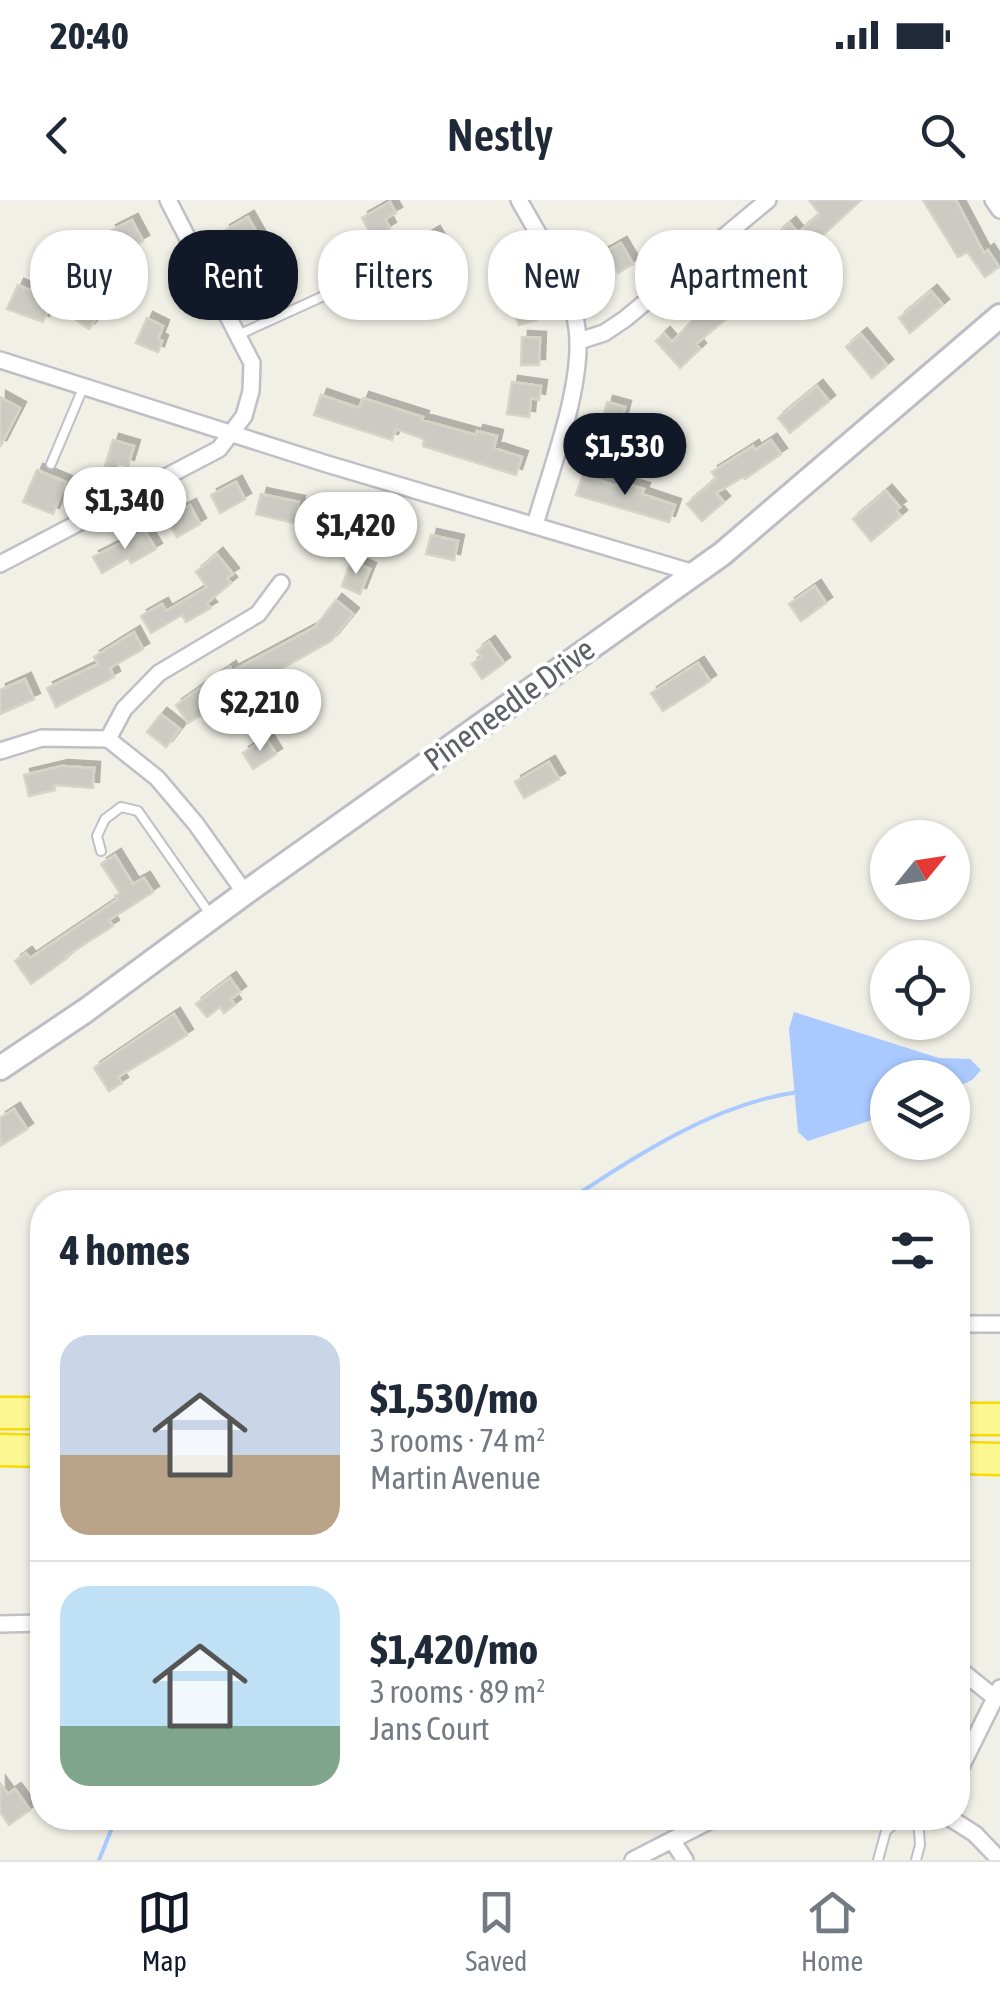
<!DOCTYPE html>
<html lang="en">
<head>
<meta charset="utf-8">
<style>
	:root { --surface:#fff; --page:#f2f2f3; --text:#1f2937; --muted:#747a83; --line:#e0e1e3; --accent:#111827 }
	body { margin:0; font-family:"Asap Condensed",sans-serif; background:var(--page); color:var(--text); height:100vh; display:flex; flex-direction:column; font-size:38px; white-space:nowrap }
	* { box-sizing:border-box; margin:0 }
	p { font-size:32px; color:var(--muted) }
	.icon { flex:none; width:55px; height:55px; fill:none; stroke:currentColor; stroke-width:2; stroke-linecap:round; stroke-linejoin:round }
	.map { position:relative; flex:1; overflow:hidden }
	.panel { position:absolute; left:30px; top:990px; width:940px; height:640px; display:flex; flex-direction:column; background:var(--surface); border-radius:40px; box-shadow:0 2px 8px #0004 }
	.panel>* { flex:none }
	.top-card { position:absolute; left:30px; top:30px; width:940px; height:90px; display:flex; gap:20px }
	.needle { width:65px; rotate:60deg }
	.buttons { position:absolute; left:870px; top:620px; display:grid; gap:20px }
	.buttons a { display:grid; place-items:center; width:100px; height:100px; border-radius:50%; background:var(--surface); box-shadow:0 2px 8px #0004; font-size:50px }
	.price { position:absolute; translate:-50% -85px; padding:0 22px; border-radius:35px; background:#fff; color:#222; font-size:32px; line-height:65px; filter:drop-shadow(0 2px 5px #0008) }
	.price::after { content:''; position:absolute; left:50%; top:60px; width:30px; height:22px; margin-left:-15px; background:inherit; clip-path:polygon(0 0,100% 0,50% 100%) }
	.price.active { background:var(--accent); color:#fff }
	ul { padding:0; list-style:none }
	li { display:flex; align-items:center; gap:30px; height:250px; padding:0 30px }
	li+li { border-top:2px solid var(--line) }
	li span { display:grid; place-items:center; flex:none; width:280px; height:200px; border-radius:30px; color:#555 }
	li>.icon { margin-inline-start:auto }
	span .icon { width:120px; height:120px; fill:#fffc; stroke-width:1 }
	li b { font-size:42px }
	h2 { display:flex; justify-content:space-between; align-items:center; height:120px; padding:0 30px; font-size:42px }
	.chip { padding:0 35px; border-radius:40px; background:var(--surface); box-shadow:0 2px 8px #0004; font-size:35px; line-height:90px }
	.chip.active { background:var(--accent); color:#fff }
	.status { display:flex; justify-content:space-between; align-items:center; height:70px; padding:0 50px; background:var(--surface); direction:ltr }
	.status svg { height:28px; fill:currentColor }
	header { display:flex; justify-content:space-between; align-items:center; height:130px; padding:0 30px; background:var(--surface); font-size:45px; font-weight:600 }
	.tabs { display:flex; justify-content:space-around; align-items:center; height:140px; border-top:2px solid var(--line); background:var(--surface); font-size:28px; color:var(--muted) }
	.tabs a { display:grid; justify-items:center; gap:5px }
	.tabs .active { color:var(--accent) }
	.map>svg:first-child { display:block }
	.water { fill:#a9c9ff }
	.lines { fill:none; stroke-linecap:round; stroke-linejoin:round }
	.stream { stroke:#a9c9ff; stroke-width:4 }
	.building { fill:#cccbc3; stroke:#d6d4c6; stroke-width:2.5; filter:url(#shadow) }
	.lane-casing { stroke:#bfbfc6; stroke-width:12 }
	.street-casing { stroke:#bfbfc6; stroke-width:20 }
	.secondary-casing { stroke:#bdbec5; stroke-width:28 }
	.highway-casing { stroke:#f8dc00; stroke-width:35 }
	.lane { stroke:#fff; stroke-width:8 }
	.street { stroke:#fff; stroke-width:15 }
	.secondary { stroke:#fff; stroke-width:22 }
	.highway { stroke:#fdf792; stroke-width:30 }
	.labels { text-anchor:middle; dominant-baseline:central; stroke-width:8; stroke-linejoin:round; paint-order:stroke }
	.street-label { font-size:32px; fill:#5f6168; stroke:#fff }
</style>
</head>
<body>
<div class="status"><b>20:40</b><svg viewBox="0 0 49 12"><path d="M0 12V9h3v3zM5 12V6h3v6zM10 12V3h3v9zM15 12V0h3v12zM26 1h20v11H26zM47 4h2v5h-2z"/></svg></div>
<header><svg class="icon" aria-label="back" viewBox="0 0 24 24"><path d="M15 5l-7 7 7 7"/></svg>Nestly<svg class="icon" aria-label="search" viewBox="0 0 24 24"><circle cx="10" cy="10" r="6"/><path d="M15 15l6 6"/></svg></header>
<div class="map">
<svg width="1000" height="1660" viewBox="0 0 1000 1660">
	<defs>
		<filter id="shadow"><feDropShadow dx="6" dy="-6" stdDeviation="0" flood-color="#0004"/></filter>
	</defs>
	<rect width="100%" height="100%" fill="#f1f0e7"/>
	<path class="water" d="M794 812 939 858 970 859 981 870 972 880 953 889 952 878H888L887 915 808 941 798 932 789 829Z"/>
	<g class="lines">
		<path class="stream" d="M566 1002C636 956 713 904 798 892
			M99 1660 116 1618"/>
	</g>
	<path class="building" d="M809 0H861L793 63 787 56 720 112 726 119 696 144 700 149 680 168 656 141 664 133 672 142 703 109 699 103 762 48 767 54 784 40 778 33 790 23 798 33 820 14Z
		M923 0H956L984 53 988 50 999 67 985 77 967 52 958 57Z
		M390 2 396 13 385 19 390 28 373 38 362 18Z
		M248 17 260 38 236 52 224 31Z
		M132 20 143 41 122 53 110 31Z
		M434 32 451 62 436 71 419 41Z
		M621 43 633 64 618 73 613 64 604 69 596 57Z
		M346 56 360 81 344 90 330 66Z
		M276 66 287 84 260 100 249 82Z
		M18 85 52 100 43 122 7 109Z
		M524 86 536 120 519 125 507 91Z
		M94 89 102 95 98 101 105 106 89 129 73 118Z
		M931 91 943 105 910 133 899 118Z
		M147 118 163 126 158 139 162 141 158 152 136 143Z
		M861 134 887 165 872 178 846 147Z
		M522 137 540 138 539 165H521Z
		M512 182 541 186 539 200 531 198 529 217 507 214Z
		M817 186 829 201 790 233 778 218Z
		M321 195 359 208 363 198 423 217 422 220 476 235 477 231 497 236 494 248 522 257 516 275 423 246 424 239 396 229 392 240 314 215Z
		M0 197 20 208 0 247Z
		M607 202 625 207 616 242 598 237Z
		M113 240 134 246 128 266 118 263 116 270 105 266Z
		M771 240 781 254 745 279 743 277 716 293 724 302 702 321 687 304 716 279 712 272 753 246 755 250Z
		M37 270 66 282 53 314 23 302Z
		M583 275 616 286 618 281 644 289 642 294 675 305 669 322 576 295Z
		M236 282 245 299 220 313 211 295Z
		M886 291 900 307 896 310 901 316 871 341 853 319Z
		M261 294 299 302 294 323 256 314Z
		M190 305 200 324 177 337 166 318Z
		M322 310 351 320 345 340 315 330Z
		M378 319 403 329 396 347 371 337Z
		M145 331 156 349 131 363 128 358 102 373 93 357Z
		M431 335 458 341 454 360 426 354Z
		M217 354 233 374 227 378 231 383 207 403 211 408 186 422 182 415 151 433 141 416 162 404 166 411 207 387 196 372Z
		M351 361 370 369 360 394 342 386Z
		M815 386 826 403 801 421 789 404Z
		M336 400 353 414 331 441 254 484 250 478 206 504 210 509 188 523 176 505 230 467 232 471 315 427Z
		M134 432 143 449 110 468 114 477 56 507 47 488 98 464 94 457Z
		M489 442 504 463 482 479 472 464 482 457 477 451Z
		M698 463 710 481 663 511 651 493Z
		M25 479 34 499 0 514V490Z
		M161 514 180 529 166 547 147 532Z
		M266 538 276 554 253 569 243 553Z
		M549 562 559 579 524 598 515 582Z
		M62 566 94 568 93 588 54 585 55 590 29 596 24 575Z
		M115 655 133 684 144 678 153 692 109 720 113 726 66 756 67 758 31 784 15 761 26 753 30 758 118 699 115 696 120 693 101 664Z
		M230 778 240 792 231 799 235 805 224 813 220 807 207 817 196 804Z
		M174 814 187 835 118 877 122 883 109 891 94 868Z
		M14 909 27 929 0 946V918Z
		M0 1583 8 1594 15 1589 30 1610 9 1625 0 1612Z"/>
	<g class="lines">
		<g class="lane-casing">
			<path id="lane" d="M238 135 328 94
				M51 264 83 188
				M101 651 97 636 105 619 121 607 138 611 210 714
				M878 1660 886 1631 901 1618
				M916 1660 920 1645 918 1618"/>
		</g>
		<g class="street-casing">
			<path id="street" d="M519 0C542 42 578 93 578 143 579 197 550 272 535 325
				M993 0 1000 10
				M579 141 604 133 625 119 768 0
				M0 160 327 264 694 373
				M0 364 219 249 244 216 251 191 252 163 168 0
				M108 539 124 509 159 473 258 414 281 383
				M0 551 42 538 108 539 157 578 196 624 245 693
				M958 1124H1000
				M0 1424 42 1423
				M958 1468 994 1497
				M958 1573 1000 1488
				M950 1618 975 1634 1000 1660
				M672 1640 685 1660
				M633 1660 715 1618"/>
		</g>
		<g class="secondary-casing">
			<path id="secondary" d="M0 868 85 811 245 693 722 354 1000 116"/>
		</g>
		<g class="highway-casing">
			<path id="highway" d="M0 1213H42
				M958 1219H1000
				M0 1250 42 1251
				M958 1258 1000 1259"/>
		</g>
		<use href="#lane" class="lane"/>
		<use href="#street" class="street"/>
		<use href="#secondary" class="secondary"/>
		<use href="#highway" class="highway"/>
	</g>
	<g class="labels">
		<g class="street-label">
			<text transform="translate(509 504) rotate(-36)">Pineneedle Drive</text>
		</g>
	</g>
</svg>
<div class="buttons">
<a><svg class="needle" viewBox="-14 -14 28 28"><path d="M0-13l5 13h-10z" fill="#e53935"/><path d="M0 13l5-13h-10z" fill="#747a83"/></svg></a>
<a><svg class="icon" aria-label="locate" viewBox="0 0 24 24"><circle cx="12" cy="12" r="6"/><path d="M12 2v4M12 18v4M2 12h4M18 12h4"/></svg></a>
<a><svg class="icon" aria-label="layers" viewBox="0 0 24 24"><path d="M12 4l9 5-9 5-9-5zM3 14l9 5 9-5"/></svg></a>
</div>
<b class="price active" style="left:625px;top:298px">$1,530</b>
<b class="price" style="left:125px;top:352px">$1,340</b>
<b class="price" style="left:356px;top:377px">$1,420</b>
<b class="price" style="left:260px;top:554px">$2,210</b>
<div class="top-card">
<a class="chip">Buy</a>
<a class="chip active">Rent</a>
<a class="chip">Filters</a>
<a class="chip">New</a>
<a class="chip">Apartment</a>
</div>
<section class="panel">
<h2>4 homes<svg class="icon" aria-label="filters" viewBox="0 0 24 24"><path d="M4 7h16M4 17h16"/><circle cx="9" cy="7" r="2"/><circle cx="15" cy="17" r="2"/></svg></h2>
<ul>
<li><span style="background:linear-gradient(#c9d6e8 60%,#b9a48a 0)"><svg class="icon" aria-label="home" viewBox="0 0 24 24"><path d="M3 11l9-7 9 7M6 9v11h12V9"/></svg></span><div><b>$1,530/mo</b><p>3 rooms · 74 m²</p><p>Martin Avenue</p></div></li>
<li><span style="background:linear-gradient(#bfe0f5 70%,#7fa58c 0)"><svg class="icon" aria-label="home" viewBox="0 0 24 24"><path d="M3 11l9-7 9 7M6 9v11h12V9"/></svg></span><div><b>$1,420/mo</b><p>3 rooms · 89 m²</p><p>Jans Court</p></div></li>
</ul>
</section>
</div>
<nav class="tabs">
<a class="active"><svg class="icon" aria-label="map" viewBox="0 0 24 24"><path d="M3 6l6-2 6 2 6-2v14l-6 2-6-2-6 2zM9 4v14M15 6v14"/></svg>Map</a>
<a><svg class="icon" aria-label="saved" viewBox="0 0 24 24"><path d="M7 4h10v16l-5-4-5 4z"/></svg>Saved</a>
<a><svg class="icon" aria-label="home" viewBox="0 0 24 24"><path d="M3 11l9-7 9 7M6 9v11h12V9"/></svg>Home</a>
</nav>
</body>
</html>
